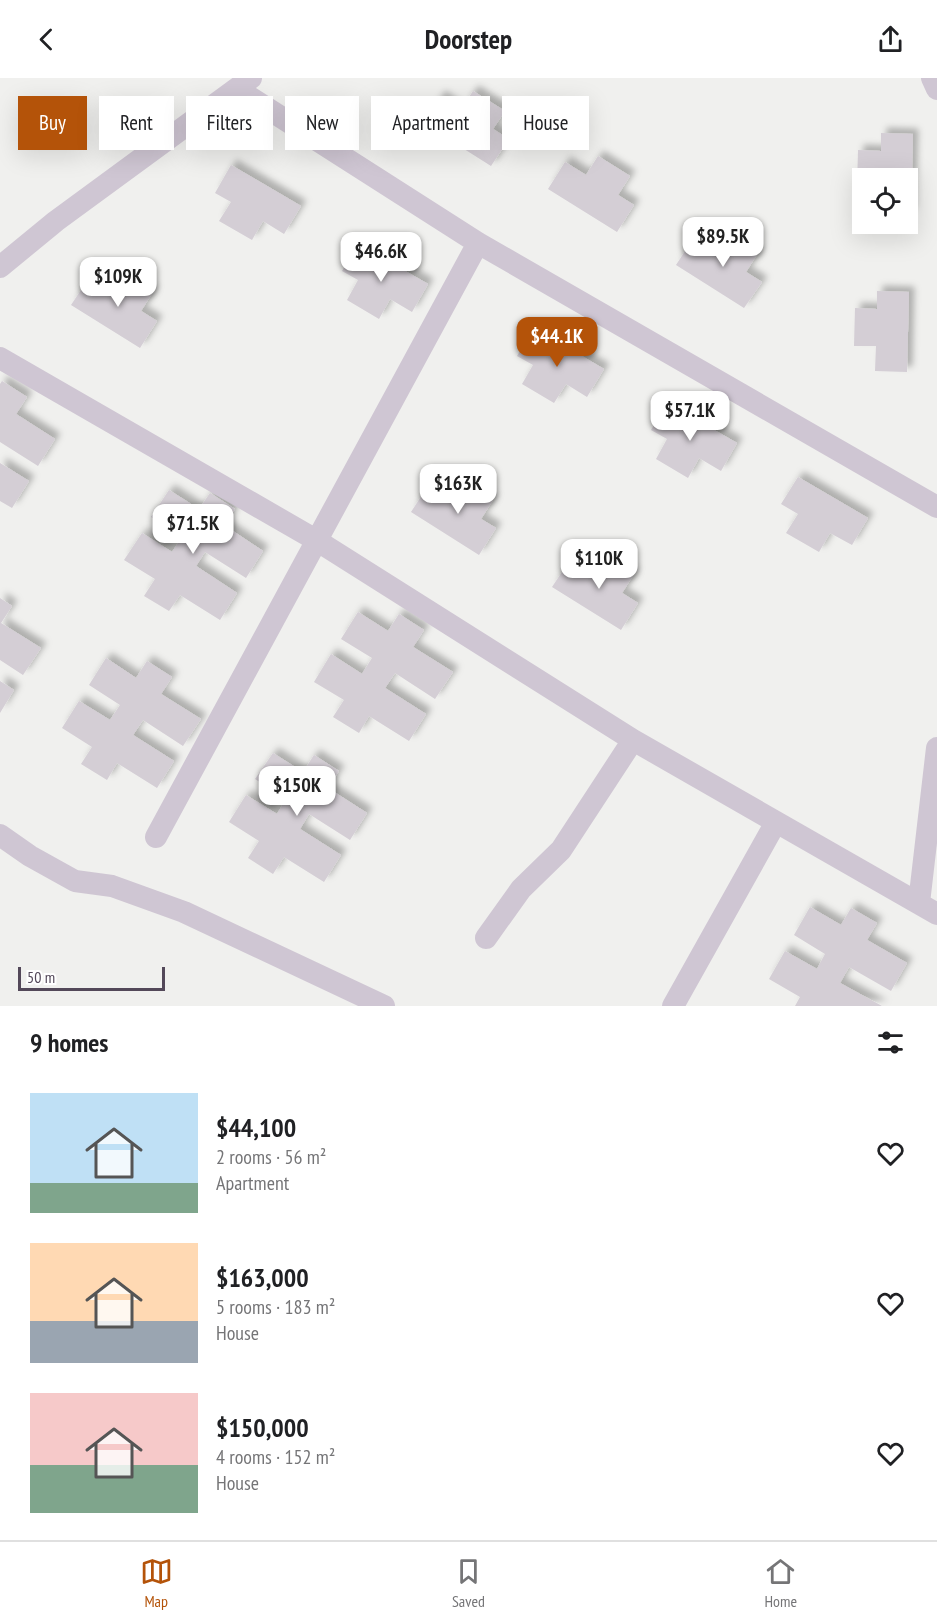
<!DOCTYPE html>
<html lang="en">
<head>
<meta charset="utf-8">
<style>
	:root { --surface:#fff; --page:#f2f2f2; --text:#202124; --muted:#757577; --line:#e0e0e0; --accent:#b45309 }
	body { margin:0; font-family:"PT Sans Narrow",sans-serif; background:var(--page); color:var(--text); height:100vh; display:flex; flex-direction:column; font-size:22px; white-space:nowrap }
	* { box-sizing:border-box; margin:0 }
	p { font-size:20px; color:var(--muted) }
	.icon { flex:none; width:33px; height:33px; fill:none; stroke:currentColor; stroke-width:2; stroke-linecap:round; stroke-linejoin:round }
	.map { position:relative; height:928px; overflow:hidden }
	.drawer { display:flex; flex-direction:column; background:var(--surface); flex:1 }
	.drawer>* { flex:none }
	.banner { position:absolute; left:18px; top:18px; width:600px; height:54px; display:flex; gap:12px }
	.fabs { position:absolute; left:852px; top:90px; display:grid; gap:12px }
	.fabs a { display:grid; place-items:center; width:66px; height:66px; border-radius:0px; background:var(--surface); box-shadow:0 6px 24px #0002; font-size:30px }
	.scale { position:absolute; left:18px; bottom:15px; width:147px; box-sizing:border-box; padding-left:6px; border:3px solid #534859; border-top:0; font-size:16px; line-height:21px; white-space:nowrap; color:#534859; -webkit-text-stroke:4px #fff; paint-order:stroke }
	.price { position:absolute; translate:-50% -51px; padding:0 14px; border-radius:12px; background:#fff; color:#222; font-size:20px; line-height:39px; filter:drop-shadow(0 2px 3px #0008) }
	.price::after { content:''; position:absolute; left:50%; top:36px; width:18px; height:14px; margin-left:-9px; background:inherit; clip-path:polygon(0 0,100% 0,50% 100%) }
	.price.selected { background:var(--accent); color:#fff }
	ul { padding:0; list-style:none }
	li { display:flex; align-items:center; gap:18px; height:150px; padding:0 30px }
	li span { display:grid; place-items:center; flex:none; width:168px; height:120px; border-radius:0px; color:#555 }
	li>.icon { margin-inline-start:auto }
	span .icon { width:72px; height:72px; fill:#fffc; stroke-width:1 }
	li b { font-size:26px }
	h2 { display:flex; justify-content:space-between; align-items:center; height:72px; padding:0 30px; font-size:26px }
	.chip { padding:0 21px; border-radius:0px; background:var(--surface); box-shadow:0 6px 24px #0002; font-size:21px; line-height:54px }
	.chip.selected { background:var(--accent); color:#fff }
	header { display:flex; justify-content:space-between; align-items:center; height:78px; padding:0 30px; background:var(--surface); font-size:27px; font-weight:700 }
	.dock { display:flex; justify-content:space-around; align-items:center; height:84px; border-top:2px solid var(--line); background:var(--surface); font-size:16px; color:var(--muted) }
	.dock a { display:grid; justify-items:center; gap:3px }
	.dock .selected { color:var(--accent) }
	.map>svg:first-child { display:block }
	.building { fill:#d4ced5; filter:url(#shadow) }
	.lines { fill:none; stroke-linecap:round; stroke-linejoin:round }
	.street { stroke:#cfc6d3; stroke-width:22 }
</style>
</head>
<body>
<header><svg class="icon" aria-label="back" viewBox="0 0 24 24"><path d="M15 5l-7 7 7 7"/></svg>Doorstep<svg class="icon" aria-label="share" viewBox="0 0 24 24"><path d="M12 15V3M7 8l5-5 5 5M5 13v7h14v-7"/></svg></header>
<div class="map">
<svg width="937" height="928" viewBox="0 0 937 928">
	<defs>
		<filter id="shadow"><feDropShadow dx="5.5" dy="-5.5" stdDeviation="3" flood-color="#0004"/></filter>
	</defs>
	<rect width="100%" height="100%" fill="#f0f0ee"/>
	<path class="building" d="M473 13 505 33 493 51 509 61 491 88 423 45 440 18 461 32Z
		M881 55 913 56 911 136H908V100H862V110H857L858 72 881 73Z
		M598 78 630 98 618 117 634 127 617 154 548 111 565 84 586 97Z
		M231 87 301 128 284 156 263 143 252 162 219 143 231 124 215 115Z
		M726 155 758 175 746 194 762 204 744 230 676 187 693 161 714 174Z
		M358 166 428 206 412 234 390 221 379 241 347 222 358 202 342 193Z
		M122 194 153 214 141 233 157 243 140 270 71 227 89 200 110 213Z
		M877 213 909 214 907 294 875 293 876 268H854L855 230 877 231Z
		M534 250 604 291 587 319 566 306 554 325 522 306 533 287 517 278Z
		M2 303 27 319 16 336 55 361 38 388 0 364V306Z
		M667 325 737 365 721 393 699 380 688 400 656 381 667 361 651 352Z
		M0 385 29 403 12 430 0 423Z
		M798 399 868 440 852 467 830 455 819 474 786 455 798 436 781 426Z
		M461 402 493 422 481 441 496 450 479 477 411 434 428 408 449 421Z
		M169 412 199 431 210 415 235 431 224 447 263 473 246 500 205 474 196 488 237 515 220 542 180 517 169 533 144 518 155 501 124 482 142 455 172 474 182 459 151 439Z
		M603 476 634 496 622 515 638 525 621 552 552 509 570 482 591 495Z
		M0 520 12 528 1 545 41 570 23 597 0 582Z
		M358 534 388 553 399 536 424 552 413 569 453 594 435 621 395 595 385 610 426 636 409 663 369 638 359 655 333 639 344 622 314 604 331 576 362 596 372 580 341 561Z
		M106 580 136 600 147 583 172 599 161 616 201 641 183 668 143 642 133 657 174 683 157 710 117 685 107 702 81 686 92 669 62 650 79 623 110 642 120 627 89 607Z
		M0 603 14 612 0 635Z
		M273 675 303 694 314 677 339 693 328 710 367 735 350 762 309 736 300 751 341 777 324 804 284 779 273 796 248 780 259 763 229 744 246 717 277 736 286 721 255 701Z
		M810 829 841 847 851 830 877 845 867 862 907 885 891 913 849 889 840 905 882 928H795L800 919 769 901 785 873 817 891 825 876 794 857Z"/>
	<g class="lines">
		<path class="street" d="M932 0 937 11
			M237 11 478 165 937 429
			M0 189 56 143 251 0
			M0 280 316 462 633 662 937 836
			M0 757 30 778 75 803 112 808 184 834 384 928
			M156 759 478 165
			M919 825 937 670
			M486 860 521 811 561 772 633 662
			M673 928 776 744"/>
	</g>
</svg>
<div class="fabs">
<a><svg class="icon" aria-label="locate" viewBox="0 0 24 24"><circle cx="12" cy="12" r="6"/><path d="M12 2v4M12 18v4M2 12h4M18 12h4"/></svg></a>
</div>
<div class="scale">50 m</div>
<b class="price" style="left:723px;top:190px">$89.5K</b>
<b class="price" style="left:381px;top:205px">$46.6K</b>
<b class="price" style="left:118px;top:230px">$109K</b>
<b class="price selected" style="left:557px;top:290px">$44.1K</b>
<b class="price" style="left:690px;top:364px">$57.1K</b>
<b class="price" style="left:458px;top:437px">$163K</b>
<b class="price" style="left:193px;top:477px">$71.5K</b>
<b class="price" style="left:599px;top:512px">$110K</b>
<b class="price" style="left:297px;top:739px">$150K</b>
<div class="banner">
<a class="chip selected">Buy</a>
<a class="chip">Rent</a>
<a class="chip">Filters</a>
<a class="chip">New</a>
<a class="chip">Apartment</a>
<a class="chip">House</a>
</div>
</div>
<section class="drawer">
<h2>9 homes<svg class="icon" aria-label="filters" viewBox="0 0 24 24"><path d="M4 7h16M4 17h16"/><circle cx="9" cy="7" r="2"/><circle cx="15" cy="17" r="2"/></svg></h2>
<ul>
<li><span style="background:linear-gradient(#bfe0f5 75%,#7fa58c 0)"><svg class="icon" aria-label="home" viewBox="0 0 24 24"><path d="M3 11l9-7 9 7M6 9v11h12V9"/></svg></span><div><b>$44,100</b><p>2 rooms · 56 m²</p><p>Apartment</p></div><svg class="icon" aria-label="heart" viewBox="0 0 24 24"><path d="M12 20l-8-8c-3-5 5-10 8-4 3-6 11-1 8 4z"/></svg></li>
<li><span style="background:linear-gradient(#ffd9b3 65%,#9aa5b1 0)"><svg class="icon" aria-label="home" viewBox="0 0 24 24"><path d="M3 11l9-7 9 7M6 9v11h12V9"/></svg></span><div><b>$163,000</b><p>5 rooms · 183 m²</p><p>House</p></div><svg class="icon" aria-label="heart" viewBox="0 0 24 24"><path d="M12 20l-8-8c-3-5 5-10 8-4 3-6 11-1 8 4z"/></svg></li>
<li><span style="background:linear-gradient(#f6c9c9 60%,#7fa58c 0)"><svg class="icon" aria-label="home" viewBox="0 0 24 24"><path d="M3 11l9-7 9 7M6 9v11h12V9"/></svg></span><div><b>$150,000</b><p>4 rooms · 152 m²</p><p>House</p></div><svg class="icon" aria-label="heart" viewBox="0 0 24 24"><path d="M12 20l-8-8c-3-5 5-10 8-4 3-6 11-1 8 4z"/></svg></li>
</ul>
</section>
<nav class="dock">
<a class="selected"><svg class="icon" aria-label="map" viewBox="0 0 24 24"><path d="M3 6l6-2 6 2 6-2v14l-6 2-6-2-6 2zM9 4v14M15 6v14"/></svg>Map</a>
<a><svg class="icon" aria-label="saved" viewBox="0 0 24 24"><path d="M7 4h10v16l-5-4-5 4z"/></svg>Saved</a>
<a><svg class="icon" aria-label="home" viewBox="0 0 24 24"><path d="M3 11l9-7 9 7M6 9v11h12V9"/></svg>Home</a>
</nav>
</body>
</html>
